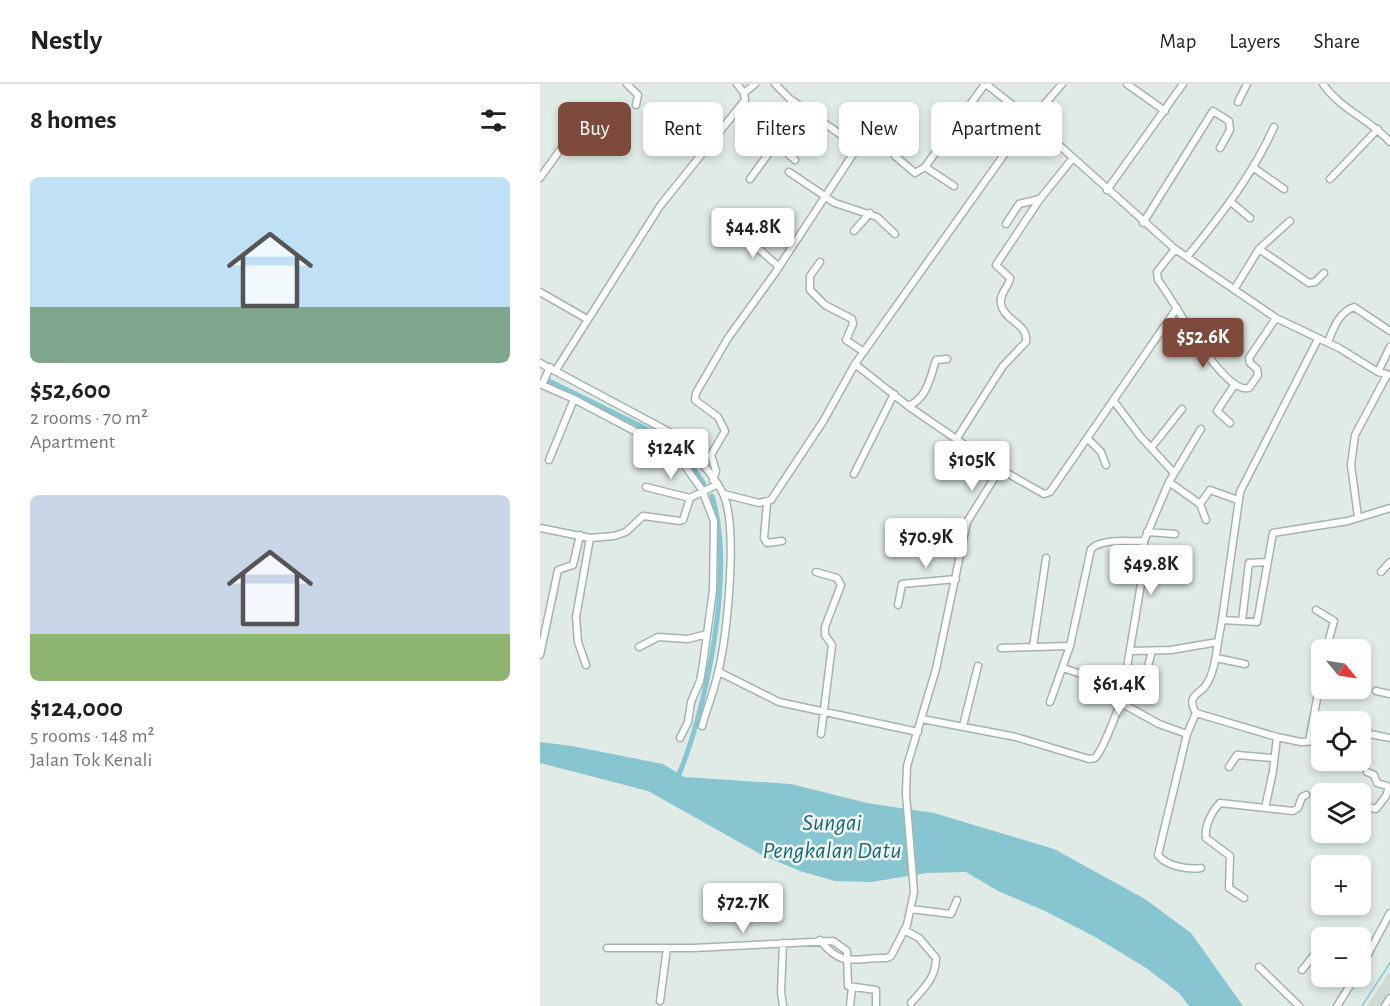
<!DOCTYPE html>
<html lang="en">
<head>
<meta charset="utf-8">
<style>
	:root { --surface:#fff; --page:#f2f2f2; --text:#202124; --muted:#757577; --line:#e0e0e0; --accent:#7e4a3b }
	body { margin:0; font-family:"Alegreya Sans",sans-serif; background:var(--page); color:var(--text); height:100vh; display:flex; flex-direction:column; font-size:22px; white-space:nowrap }
	* { box-sizing:border-box; margin:0 }
	p { font-size:20px; color:var(--muted) }
	.icon { flex:none; width:33px; height:33px; fill:none; stroke:currentColor; stroke-width:2; stroke-linecap:round; stroke-linejoin:round }
	.map { position:relative; flex:1; overflow:hidden }
	.side { display:flex; flex-direction:column; background:var(--surface); width:540px }
	.side>* { flex:none }
	.banner { position:absolute; left:18px; top:18px; width:570px; height:54px; display:flex; gap:12px }
	.needle { width:39px; rotate:120deg }
	.controls { position:absolute; left:771px; top:555px; display:grid; gap:12px }
	.controls a { display:grid; place-items:center; width:60px; height:60px; border-radius:9px; background:var(--surface); box-shadow:0 3px 9px #0003; font-size:30px }
	.price { position:absolute; translate:-50% -51px; padding:0 14px; border-radius:6px; background:#fff; color:#222; font-size:20px; line-height:39px; filter:drop-shadow(0 2px 3px #0008) }
	.price::after { content:''; position:absolute; left:50%; top:36px; width:18px; height:14px; margin-left:-9px; background:inherit; clip-path:polygon(0 0,100% 0,50% 100%) }
	.price.selected { background:var(--accent); color:#fff }
	ul { padding:0; list-style:none }
	li { display:grid; align-content:center; gap:12px; height:318px; padding:0 30px }
	li span { display:grid; place-items:center; height:186px; border-radius:9px; color:#555 }
	li>.icon { margin-inline-start:auto }
	span .icon { width:108px; height:108px; fill:#fffc; stroke-width:1 }
	li b { font-size:26px }
	h2 { display:flex; justify-content:space-between; align-items:center; height:72px; padding:0 30px; font-size:26px }
	.chip { padding:0 21px; border-radius:9px; background:var(--surface); box-shadow:0 3px 9px #0003; font-size:21px; line-height:54px }
	.chip.selected { background:var(--accent); color:#fff }
	header { display:flex; align-items:center; gap:36px; box-sizing:border-box; height:84px; padding:0 30px; background:var(--surface); border-bottom:2px solid var(--line) }
	header strong { font-size:28px }
	nav { display:flex; gap:33px; margin-inline-start:auto; font-size:21px }
	main { display:flex; flex:1; min-height:0 }
	.map>svg:first-child { display:block }
	.built { fill:#cedad4 }
	.water { fill:#87c6d0 }
	.lines { fill:none; stroke-linecap:round; stroke-linejoin:round }
	.stream { stroke:#87c6d0; stroke-width:1.5 }
	.canal { stroke:#87c6d0; stroke-width:5 }
	.minor-casing { stroke:#a3b3ad; stroke-width:9 }
	.minor { stroke:#fff; stroke-width:6 }
	.labels { text-anchor:middle; dominant-baseline:central; stroke-width:5; stroke-linejoin:round; paint-order:stroke }
	.water-label { font-size:24px; font-style:italic; fill:#1b6876; stroke:#f0f7f3 }
</style>
</head>
<body>
<header>
<strong>Nestly</strong>
<nav><a>Map</a><a>Layers</a><a>Share</a></nav>
</header>
<main>
<section class="side">
<h2>8 homes<svg class="icon" aria-label="filters" viewBox="0 0 24 24"><path d="M4 7h16M4 17h16"/><circle cx="9" cy="7" r="2"/><circle cx="15" cy="17" r="2"/></svg></h2>
<ul>
<li><span style="background:linear-gradient(#bfe0f5 70%,#7fa58c 0)"><svg class="icon" aria-label="home" viewBox="0 0 24 24"><path d="M3 11l9-7 9 7M6 9v11h12V9"/></svg></span><div><b>$52,600</b><p>2 rooms · 70 m²</p><p>Apartment</p></div></li>
<li><span style="background:linear-gradient(#c9d6e8 75%,#8fb573 0)"><svg class="icon" aria-label="home" viewBox="0 0 24 24"><path d="M3 11l9-7 9 7M6 9v11h12V9"/></svg></span><div><b>$124,000</b><p>5 rooms · 148 m²</p><p>Jalan Tok Kenali</p></div></li>
</ul>
</section>
<div class="map">
<svg width="850" height="922" viewBox="0 0 850 922">
	<rect width="100%" height="100%" fill="#e0ebe6"/>
	<path class="built" d="M850 887V922H827Z"/>
	<path class="water" d="M0 658 32 662 123 680 144 693 251 700 327 719 394 729 514 765 605 815 651 849 703 922H649L639 909 606 884 557 854 505 827 458 807 426 788 387 789 331 798 295 797 260 787 222 771 108 707 0 679Z"/>
	<g class="lines">
		<path class="stream" d="M822 922 850 879"/>
		<path class="canal" d="M7 296 123 353 141 367 164 400
			M137 695C167 626 195 485 172 412"/>
		<g class="minor-casing">
			<path id="minor" d="M87 0 98 11 96 21
				M446 0 491 36 635 165 736 234 799 264 838 288 850 291
				M587 0 625 27
				M783 0C801 26 830 35 850 58
				M204 9 215 0
				M698 18 707 0
				M198 26 255 76
				M412 44 439 67
				M355 72 375 89 385 83
				M714 84 744 105
				M249 88 295 119 337 133 355 150
				M0 94 20 66
				M210 95 237 58
				M790 95 838 45
				M414 102 385 83 445 0
				M567 106 643 0
				M691 118 710 134
				M603 139 673 27 689 37 690 46 680 64
				M466 140 479 120 500 115 533 74
				M314 147 330 129
				M202 150 239 183
				M635 165 617 188 618 196C634 216 683 311 709 304L718 291 717 285 710 279 709 274 736 234
				M719 165 769 199 775 198 784 189
				M647 173C681 131 712 92 734 43
				M280 178 270 192V206L285 221 312 235 313 240 306 256 324 268
				M695 204 719 165 750 137
				M0 208 47 235
				M788 258C793 245 799 228 814 223L850 247
				M0 279 135 351C150 365 177 394 184 412 198 446 187 552 178 589 174 607 167 624 162 642
				M315 280 368 322 460 385
				M16 286 120 122 205 16 204 9 197 0
				M838 288 850 263
				M0 300 34 315 9 376
				M2 301 10 283
				M34 315 136 369 162 406 174 437 173 506 163 580 160 597 151 618 148 638 140 654
				M573 316 600 352 634 389
				M368 322C387 315 390 294 396 276L407 275
				M690 339 677 327 695 300
				M417 354 463 282 486 258C489 240 464 237 461 220 459 209 469 203 470 194L456 181 500 115
				M547 354 561 368 566 381
				M611 364 642 325
				M314 390 354 310
				M173 396 176 387 171 371 185 347 178 333 155 316 156 309 188 254 235 189 315 67 304 53 250 15 235 0
				M629 398 660 420
				M106 403 150 414
				M184 410 219 419 231 416 284 336 315 280 478 51 522 0
				M227 419 224 454 227 459 242 457
				M818 433 811 381 815 351 847 291
				M666 436 660 420 670 406 698 416
				M0 444 50 454 74 452 86 448 103 432 140 437 143 436 150 414 176 401
				M607 448 635 450
				M276 488 297 494 301 501 285 543V551L292 561 281 650
				M841 488 850 478
				M358 521 362 500 416 495
				M776 526 794 537 786 566
				M682 536 700 408 778 255
				M702 537 709 479 727 478
				M99 563 118 553 148 555 167 550
				M493 563 506 474
				M461 564 530 562
				M591 567 631 566 678 558 682 536 717 538 733 449 808 437 850 424
				M0 571 18 486 33 481 40 451
				M676 574 705 580
				M46 581 38 558 36 533 50 454
				M523 584 559 596
				M179 588 239 618 378 648
				M603 601 612 567
				M836 607 850 610
				M510 618 530 562 551 465C562 454 589 458 604 457
				M656 629 647 650 618 771C626 782 648 786 661 784
				M656 629 737 653 761 658 782 657
				M656 629C645 611 661 610 666 601 674 590 676 571 678 558
				M382 635 476 653 549 675 555 674C564 665 574 633 581 619
				M423 642 438 582
				M820 648 850 654
				M647 650 619 640 581 619 603 488 604 457 629 398 661 345
				M769 657 782 588
				M689 683 697 671 733 674
				M827 688 834 691 837 699 850 703
				M820 721 836 725 846 712 849 703
				M725 724 733 687 737 653
				M704 814 689 804 690 772 666 754C664 743 672 727 680 719L753 727 758 724 762 713 766 711
				M371 825 411 830 417 816
				M364 846 379 854 396 874C396 894 384 904 371 919
				M280 856C302 885 315 873 347 874L351 872 367 841 374 808 366 710 367 682 396 585 427 438 460 385 504 410 510 408 637 224
				M67 864H153L293 857 307 867 308 902 336 906V922
				M719 883 759 922
				M820 885 850 829
				M762 886 782 861
				M120 917 127 864
				M243 922 241 908 243 859
				M310 922 312 903
				M797 922 816 892
				M845 922 850 914"/>
		</g>
		<use href="#minor" class="minor"/>
	</g>
	<g class="labels">
		<g class="water-label">
			<text x="292" y="739">Sungai<tspan x="292" dy="28">Pengkalan Datu</tspan></text>
		</g>
	</g>
</svg>
<div class="controls">
<a><svg class="needle" viewBox="-14 -14 28 28"><path d="M0-13l5 13h-10z" fill="#e53935"/><path d="M0 13l5-13h-10z" fill="#757577"/></svg></a>
<a><svg class="icon" aria-label="locate" viewBox="0 0 24 24"><circle cx="12" cy="12" r="6"/><path d="M12 2v4M12 18v4M2 12h4M18 12h4"/></svg></a>
<a><svg class="icon" aria-label="layers" viewBox="0 0 24 24"><path d="M12 4l9 5-9 5-9-5zM3 14l9 5 9-5"/></svg></a>
<a>+</a>
<a>−</a>
</div>
<b class="price" style="left:213px;top:175px">$44.8K</b>
<b class="price selected" style="left:663px;top:285px">$52.6K</b>
<b class="price" style="left:131px;top:396px">$124K</b>
<b class="price" style="left:432px;top:408px">$105K</b>
<b class="price" style="left:386px;top:485px">$70.9K</b>
<b class="price" style="left:611px;top:512px">$49.8K</b>
<b class="price" style="left:579px;top:632px">$61.4K</b>
<b class="price" style="left:203px;top:850px">$72.7K</b>
<div class="banner">
<a class="chip selected">Buy</a>
<a class="chip">Rent</a>
<a class="chip">Filters</a>
<a class="chip">New</a>
<a class="chip">Apartment</a>
</div>
</div>
</main>
</body>
</html>
